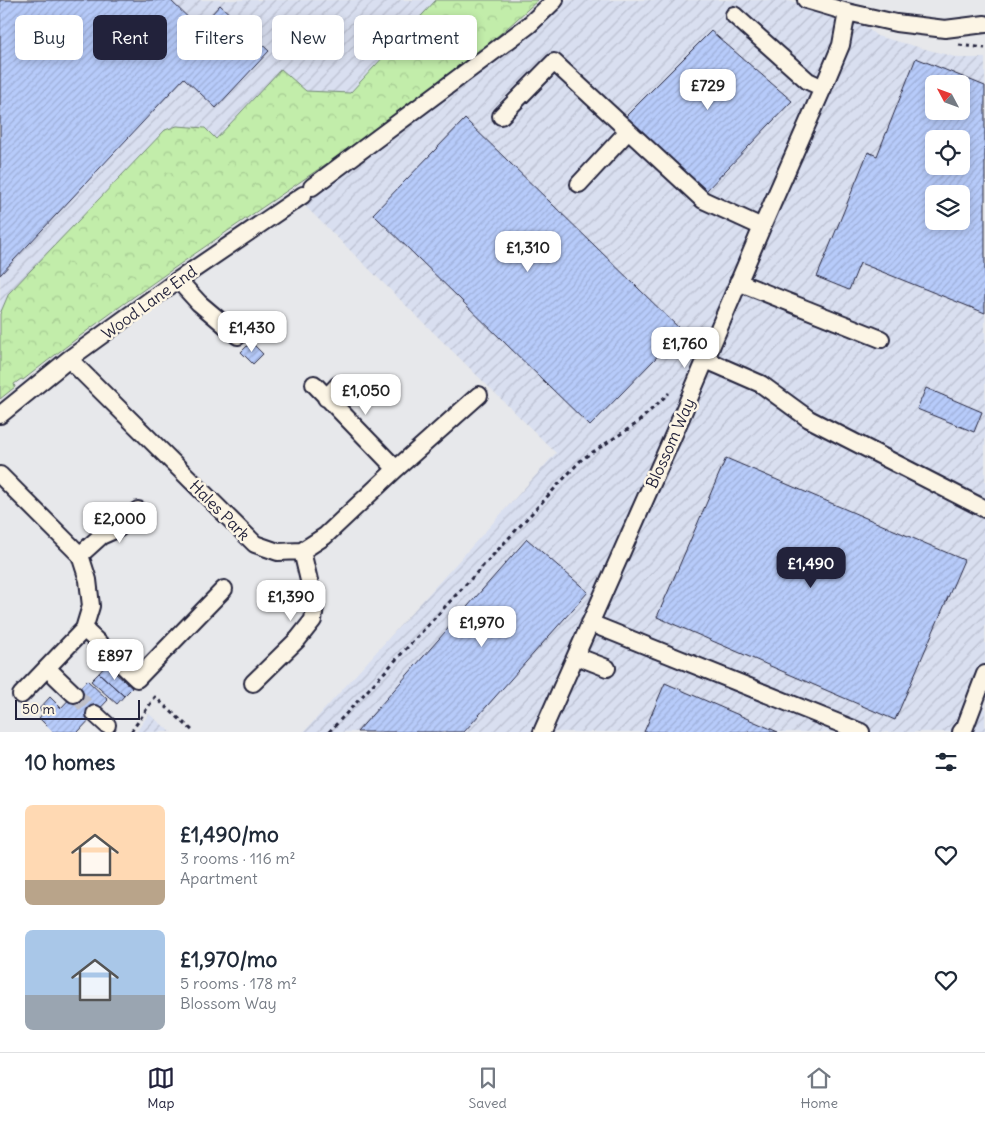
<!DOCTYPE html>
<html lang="en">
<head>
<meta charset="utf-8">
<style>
	:root { --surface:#fff; --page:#f6f6f7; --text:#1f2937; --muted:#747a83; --line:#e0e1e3; --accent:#22223b }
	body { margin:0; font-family:Delius,sans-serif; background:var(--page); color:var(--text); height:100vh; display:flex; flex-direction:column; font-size:19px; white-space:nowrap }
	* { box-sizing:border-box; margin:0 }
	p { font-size:16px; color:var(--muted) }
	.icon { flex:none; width:28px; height:28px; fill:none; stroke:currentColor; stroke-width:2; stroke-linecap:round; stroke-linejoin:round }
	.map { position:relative; height:732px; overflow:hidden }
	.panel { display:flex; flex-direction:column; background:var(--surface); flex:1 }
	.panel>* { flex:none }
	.hud { position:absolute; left:15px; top:15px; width:500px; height:45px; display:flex; gap:10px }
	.needle { width:32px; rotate:311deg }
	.buttons { position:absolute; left:925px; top:75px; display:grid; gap:10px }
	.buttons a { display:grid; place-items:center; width:45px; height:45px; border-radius:8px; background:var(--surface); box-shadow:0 2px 8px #0003; font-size:25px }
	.scale { position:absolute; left:15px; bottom:12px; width:125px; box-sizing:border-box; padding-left:5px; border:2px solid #22223b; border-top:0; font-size:14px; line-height:18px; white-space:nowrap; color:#22223b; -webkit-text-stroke:4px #fcf5e5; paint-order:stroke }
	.price { position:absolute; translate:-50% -42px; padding:0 11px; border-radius:10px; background:#fff; color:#222; font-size:16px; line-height:32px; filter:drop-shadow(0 1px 2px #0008) }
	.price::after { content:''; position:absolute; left:50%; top:30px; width:15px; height:11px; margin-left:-8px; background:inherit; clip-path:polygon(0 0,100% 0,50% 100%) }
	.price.on { background:var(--accent); color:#fff }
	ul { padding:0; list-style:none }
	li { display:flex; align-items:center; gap:15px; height:125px; padding:0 25px }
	li span { display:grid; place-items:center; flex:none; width:140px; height:100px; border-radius:8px; color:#555 }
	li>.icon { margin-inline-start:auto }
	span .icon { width:60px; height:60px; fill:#fffc; stroke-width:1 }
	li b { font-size:21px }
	h2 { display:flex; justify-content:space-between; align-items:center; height:60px; padding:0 25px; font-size:21px }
	.tag { padding:0 18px; border-radius:8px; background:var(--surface); box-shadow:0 2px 8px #0003; font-size:18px; line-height:45px }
	.tag.on { background:var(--accent); color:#fff }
	.menu { display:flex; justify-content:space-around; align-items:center; height:70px; border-top:1px solid var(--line); background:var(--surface); font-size:14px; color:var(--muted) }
	.menu a { display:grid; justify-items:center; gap:2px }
	.menu .on { color:var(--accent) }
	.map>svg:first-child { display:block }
	.industrial { fill:url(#industrial-furrows); fill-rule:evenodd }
	.forest { fill:url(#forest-crowns); stroke:#728872 }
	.building { fill:url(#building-hatch); stroke:#22223b; fill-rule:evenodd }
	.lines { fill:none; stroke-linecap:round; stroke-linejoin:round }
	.minor-tunnel { stroke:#c0c0c8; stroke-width:16; stroke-dasharray:16 8; stroke-linecap:butt }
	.minor-casing { stroke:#22223b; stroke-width:20 }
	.path { stroke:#22223b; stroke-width:3; stroke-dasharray:4 4; stroke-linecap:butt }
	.minor { stroke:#fcf5e5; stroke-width:16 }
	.labels { text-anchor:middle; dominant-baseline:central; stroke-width:5; stroke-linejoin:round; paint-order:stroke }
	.street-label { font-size:16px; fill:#22223b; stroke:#fcf5e5 }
</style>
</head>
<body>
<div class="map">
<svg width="985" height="732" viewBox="0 0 985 732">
	<defs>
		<pattern id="industrial-furrows" width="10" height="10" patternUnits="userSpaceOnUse" patternTransform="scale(1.25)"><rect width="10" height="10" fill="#d9dff0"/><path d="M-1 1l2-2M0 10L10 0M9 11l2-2" fill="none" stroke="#babfcf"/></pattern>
		<pattern id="forest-crowns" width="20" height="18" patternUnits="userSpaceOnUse" patternTransform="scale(1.25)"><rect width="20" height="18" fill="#c2edaa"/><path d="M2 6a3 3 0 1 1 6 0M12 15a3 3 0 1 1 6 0" fill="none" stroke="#a6cb93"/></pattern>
		<pattern id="building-hatch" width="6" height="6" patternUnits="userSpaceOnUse" patternTransform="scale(1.25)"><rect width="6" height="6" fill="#b7cbfa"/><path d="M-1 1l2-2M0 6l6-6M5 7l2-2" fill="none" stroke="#9daed7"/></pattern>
	</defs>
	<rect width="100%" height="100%" fill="#e7e8eb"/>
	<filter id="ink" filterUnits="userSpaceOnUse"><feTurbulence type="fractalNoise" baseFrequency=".02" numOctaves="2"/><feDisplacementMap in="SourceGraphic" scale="10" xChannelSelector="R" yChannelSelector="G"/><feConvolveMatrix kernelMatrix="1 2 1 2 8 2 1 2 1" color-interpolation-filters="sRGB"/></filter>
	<g filter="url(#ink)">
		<path class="industrial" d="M0 0H441L353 95 0 394Z
			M565 0H783L847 12 877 36 959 58H985V732H304L556 453 303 204ZM934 84H961V111H934ZM934 139H961V166H934ZM934 194H961V221H934Z
			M149 714 171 732H136Z"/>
		<path class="forest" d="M436 0H538C465 69 380 127 297 184 204 247 111 310 23 380L21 379 14 384 15 387 0 399V314L9 293 165 130 177 126 205 128 216 139 281 69 306 91 350 93Z"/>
		<path class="building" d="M0 0H170L199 28 220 5 269 51 216 108 184 78 0 275Z
			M711 31 792 101 705 192 623 119Z
			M916 58 985 86V313L860 263 849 290 817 277 868 152 877 156ZM934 84H961V111H934ZM934 139H961V166H934ZM934 194H961V221H934Z
			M465 119 682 331 590 426 373 214Z
			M251 342 263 354 253 364 241 352Z
			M926 388 982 412 974 432 917 409Z
			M726 458 964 560 895 720 657 617Z
			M527 539 588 592 464 732H357Z
			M106 665 132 688 124 696 99 673Z
			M99 673 124 696 117 704 91 681Z
			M87 680 108 700 78 732H53L39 718 43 713 39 709 50 697 61 708Z
			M665 683 778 732H644Z"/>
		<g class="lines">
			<path class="minor-tunnel" d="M74 694 95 714"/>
			<g class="minor-casing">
				<path id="minor" d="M806 0 847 12 896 23 945 29 985 24
					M734 15 808 81 823 88
					M501 116 554 62 703 200 762 227
					M579 184 628 131
					M312 187 529 25 555 0
					M178 280 199 303 238 336
					M738 282 881 339
					M69 359 255 544 278 552 302 551 325 536 396 469 479 395
					M706 360 761 384 809 419 985 509
					M314 384 396 469
					M326 398 338 385
					M0 415 69 359 171 285 303 195
					M0 475 80 555 88 580 91 606 84 629 21 695
					M80 555 101 536 119 528 138 510
					M590 623 861 732
					M84 629 137 679 224 589
					M576 656 607 668
					M47 668 74 694
					M253 683 298 639 313 620 315 606 302 551
					M95 714 107 725
					M542 732 674 434 762 227 823 88 841 45 847 12
					M961 732 965 727 985 674"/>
			</g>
			<path class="path" d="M959 45 985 48
				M131 732 155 697 194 732
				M329 732 582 459 636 424 669 393"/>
			<use href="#minor" class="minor"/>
		</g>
	</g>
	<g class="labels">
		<g class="street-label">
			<text transform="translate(149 302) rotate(-36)">Wood Lane End</text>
			<text transform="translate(670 443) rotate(-66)">Blossom Way</text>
			<text transform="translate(220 510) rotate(45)">Hales Park</text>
		</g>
	</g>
</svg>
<div class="buttons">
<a><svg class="needle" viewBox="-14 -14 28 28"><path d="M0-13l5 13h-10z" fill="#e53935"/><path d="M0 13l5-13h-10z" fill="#747a83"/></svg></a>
<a><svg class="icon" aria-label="locate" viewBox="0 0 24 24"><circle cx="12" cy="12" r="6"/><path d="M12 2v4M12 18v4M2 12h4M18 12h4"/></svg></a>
<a><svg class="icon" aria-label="layers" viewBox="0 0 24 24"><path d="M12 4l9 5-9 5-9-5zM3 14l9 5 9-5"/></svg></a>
</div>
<div class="scale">50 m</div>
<b class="price" style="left:708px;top:111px">£729</b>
<b class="price" style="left:528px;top:273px">£1,310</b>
<b class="price" style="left:252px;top:353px">£1,430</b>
<b class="price" style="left:685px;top:369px">£1,760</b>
<b class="price" style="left:366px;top:416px">£1,050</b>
<b class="price" style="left:120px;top:544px">£2,000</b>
<b class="price on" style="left:811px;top:589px">£1,490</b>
<b class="price" style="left:291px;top:622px">£1,390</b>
<b class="price" style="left:482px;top:648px">£1,970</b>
<b class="price" style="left:115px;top:681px">£897</b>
<div class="hud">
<a class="tag">Buy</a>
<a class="tag on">Rent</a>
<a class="tag">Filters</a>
<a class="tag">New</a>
<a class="tag">Apartment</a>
</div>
</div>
<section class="panel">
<h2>10 homes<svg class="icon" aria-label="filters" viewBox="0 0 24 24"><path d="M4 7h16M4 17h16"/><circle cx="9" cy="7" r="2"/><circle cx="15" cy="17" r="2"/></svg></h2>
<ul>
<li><span style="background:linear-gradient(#ffd9b3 75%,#b9a48a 0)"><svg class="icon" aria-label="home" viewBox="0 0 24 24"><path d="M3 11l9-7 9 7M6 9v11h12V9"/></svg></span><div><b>£1,490/mo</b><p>3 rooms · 116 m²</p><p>Apartment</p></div><svg class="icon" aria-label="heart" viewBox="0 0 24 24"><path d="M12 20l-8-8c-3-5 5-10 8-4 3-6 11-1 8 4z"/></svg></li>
<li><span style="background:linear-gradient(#a9c7e8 65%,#9aa5b1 0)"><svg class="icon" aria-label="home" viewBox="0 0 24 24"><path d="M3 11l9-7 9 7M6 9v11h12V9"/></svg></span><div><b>£1,970/mo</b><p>5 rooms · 178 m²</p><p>Blossom Way</p></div><svg class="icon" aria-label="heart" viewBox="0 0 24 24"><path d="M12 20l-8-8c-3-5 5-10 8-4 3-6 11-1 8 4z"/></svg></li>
</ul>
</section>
<nav class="menu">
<a class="on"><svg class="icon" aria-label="map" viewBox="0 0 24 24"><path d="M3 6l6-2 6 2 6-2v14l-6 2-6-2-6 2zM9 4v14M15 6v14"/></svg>Map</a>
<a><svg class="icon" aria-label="saved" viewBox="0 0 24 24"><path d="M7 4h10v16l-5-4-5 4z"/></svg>Saved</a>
<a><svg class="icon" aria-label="home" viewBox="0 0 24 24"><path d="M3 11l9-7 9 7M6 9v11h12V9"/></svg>Home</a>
</nav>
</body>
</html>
